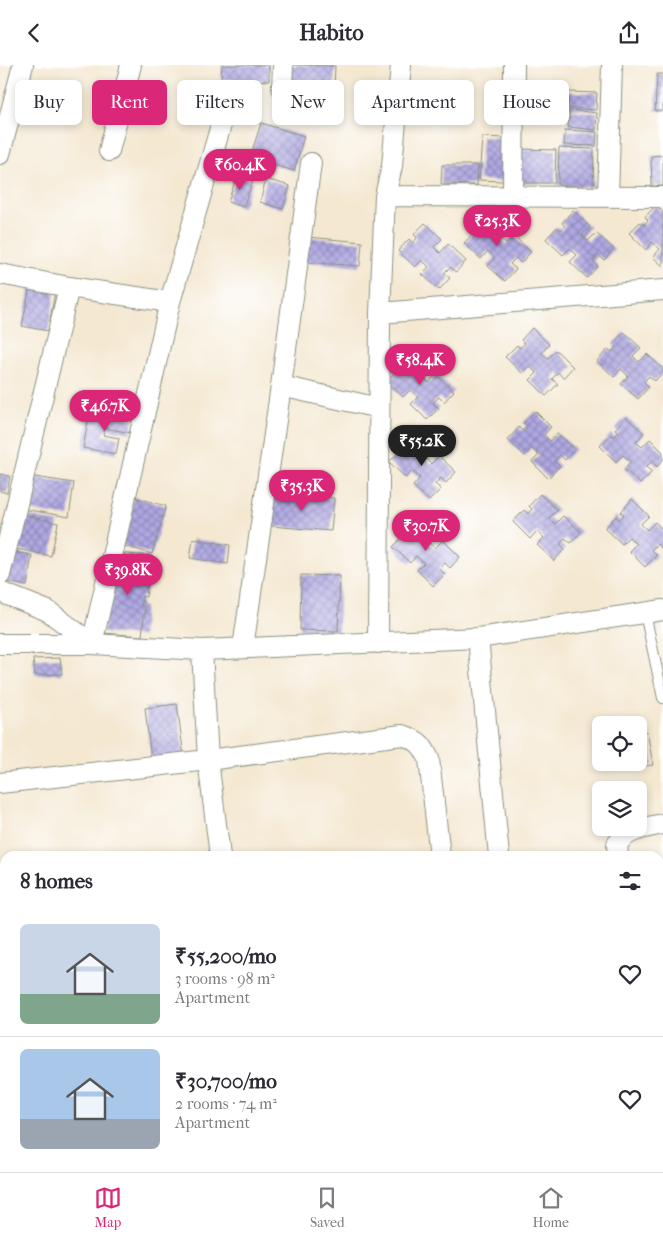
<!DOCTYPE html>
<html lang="en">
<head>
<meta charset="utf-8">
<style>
	:root { --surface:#fff; --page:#f7f7f7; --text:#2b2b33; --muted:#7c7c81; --line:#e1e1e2; --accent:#db2777 }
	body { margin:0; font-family:"IM FELL French Canon",serif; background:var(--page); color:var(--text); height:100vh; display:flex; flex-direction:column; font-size:19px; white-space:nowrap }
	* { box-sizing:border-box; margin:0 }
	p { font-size:16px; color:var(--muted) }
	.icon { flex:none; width:28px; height:28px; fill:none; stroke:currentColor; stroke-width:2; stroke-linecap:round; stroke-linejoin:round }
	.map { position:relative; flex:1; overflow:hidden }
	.panel { position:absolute; left:0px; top:786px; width:664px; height:321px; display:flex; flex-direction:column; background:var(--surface); border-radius:15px 15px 0 0; box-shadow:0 2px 8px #0003 }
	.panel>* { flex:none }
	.banner { position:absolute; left:15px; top:15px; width:634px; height:45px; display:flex; gap:10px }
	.controls { position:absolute; left:592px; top:651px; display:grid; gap:10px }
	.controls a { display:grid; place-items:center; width:55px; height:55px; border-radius:8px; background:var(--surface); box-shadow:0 2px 8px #0003; font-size:25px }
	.price { position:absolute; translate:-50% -42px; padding:0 11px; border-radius:18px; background:var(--accent); color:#fff; font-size:16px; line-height:32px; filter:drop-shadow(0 1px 2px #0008) }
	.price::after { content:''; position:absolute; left:50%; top:30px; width:15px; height:11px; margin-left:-8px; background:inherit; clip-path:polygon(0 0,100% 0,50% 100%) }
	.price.current { background:#222; color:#fff }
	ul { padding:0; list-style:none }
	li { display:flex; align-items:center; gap:15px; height:125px; padding:0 20px }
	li+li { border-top:1px solid var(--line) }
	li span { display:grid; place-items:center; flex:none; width:140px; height:100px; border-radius:8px; color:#555 }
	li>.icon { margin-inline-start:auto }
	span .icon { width:60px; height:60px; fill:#fffc; stroke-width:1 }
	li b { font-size:21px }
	h2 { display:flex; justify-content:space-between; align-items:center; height:60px; padding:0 20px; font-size:21px }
	.chip { padding:0 18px; border-radius:8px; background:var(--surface); box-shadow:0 2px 8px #0003; font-size:18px; line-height:45px }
	.chip.current { background:var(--accent); color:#fff }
	header { display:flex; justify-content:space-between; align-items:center; height:65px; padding:0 20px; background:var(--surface); font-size:22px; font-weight:700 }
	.dock { display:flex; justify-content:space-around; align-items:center; height:70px; border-top:1px solid var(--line); background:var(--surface); font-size:14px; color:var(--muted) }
	.dock a { display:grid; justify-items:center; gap:2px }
	.dock .current { color:var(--accent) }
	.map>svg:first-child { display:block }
	.building { fill:url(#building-cross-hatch) }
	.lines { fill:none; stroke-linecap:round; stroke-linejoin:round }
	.lane-casing { stroke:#8a9282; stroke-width:12 }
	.street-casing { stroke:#8a9282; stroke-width:22 }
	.lane { stroke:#fff; stroke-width:10 }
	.street { stroke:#fff; stroke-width:20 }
</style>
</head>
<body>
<header><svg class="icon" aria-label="back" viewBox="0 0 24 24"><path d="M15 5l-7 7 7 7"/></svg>Habito<svg class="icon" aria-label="share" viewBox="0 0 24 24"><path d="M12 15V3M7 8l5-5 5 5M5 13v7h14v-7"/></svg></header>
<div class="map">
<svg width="663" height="1107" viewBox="0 0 663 1107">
	<defs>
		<pattern id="building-cross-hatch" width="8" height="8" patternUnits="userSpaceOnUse" patternTransform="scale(1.25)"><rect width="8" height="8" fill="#afa7e2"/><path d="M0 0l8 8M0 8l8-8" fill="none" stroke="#8e89b8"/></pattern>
	</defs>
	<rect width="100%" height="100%" fill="#fff"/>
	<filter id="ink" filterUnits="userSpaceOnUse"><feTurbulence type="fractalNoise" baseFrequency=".02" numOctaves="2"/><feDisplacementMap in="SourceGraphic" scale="10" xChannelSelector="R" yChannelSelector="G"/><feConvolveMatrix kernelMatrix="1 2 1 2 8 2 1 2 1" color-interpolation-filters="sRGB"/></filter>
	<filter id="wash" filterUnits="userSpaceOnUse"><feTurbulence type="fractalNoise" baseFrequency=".0096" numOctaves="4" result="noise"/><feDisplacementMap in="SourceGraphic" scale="20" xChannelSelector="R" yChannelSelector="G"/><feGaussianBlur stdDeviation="1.12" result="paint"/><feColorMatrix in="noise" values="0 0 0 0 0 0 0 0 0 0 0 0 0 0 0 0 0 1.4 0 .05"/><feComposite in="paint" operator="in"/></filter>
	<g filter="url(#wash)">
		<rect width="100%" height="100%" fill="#f4e8d1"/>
		<g id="blocks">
			<path class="building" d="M222 0H269V16L221 14Z
				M291 0 335 1 334 22 290 20Z
				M657 9H663V46H655Z
				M569 27 597 28 596 45 568 43Z
				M570 45 597 48 596 65 568 62Z
				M261 58 304 71 294 106 250 93Z
				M565 65 597 67 596 81 564 80Z
				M482 72 505 73 503 116 479 115Z
				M559 83 594 84 593 122 558 120Z
				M218 84 248 93 243 111 235 109 234 110 212 104Z
				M520 84 556 85 555 118H520Z
				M663 90V121H652L651 91Z
				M442 100H478L477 120 441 119Z
				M237 110 253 116 243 142 228 137Z
				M266 114 290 121 283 144 260 137Z
				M656 140 663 147V201L653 192 660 184 652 177 646 185 629 168 640 157 644 160 648 155 645 152Z
				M573 145 590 162 582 170 588 176 596 168 614 184 604 195 598 190 593 196 598 201 587 213 570 197 577 190 570 183 563 190 546 174 557 162 561 165 565 161 562 158Z
				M491 149 508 165 500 173 506 179 514 171 531 187 521 198 516 193 510 199 516 204 505 216 488 201 495 193 488 186 481 194 464 178 475 166 478 169 483 164 479 161Z
				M425 158 442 174 434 182 440 188 448 179 466 196 456 207 450 202 444 208 450 213 439 225 422 209 429 202 422 195 415 202 398 186 409 174 413 178 417 173 414 169Z
				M307 172 362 177 360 201 305 197Z
				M30 222 55 227 48 266 22 261Z
				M532 263 549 279 542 288 548 293 556 285 573 302 563 313 558 307 552 314 558 319 546 331 530 315 537 308 529 301 522 308 505 292 517 280 520 283 525 278 521 275Z
				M624 267 641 283 633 291 639 297 647 289 663 304V307L655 316 649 311 644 317 649 322 638 334 621 319 628 311 621 304 614 312 597 296 608 284 612 287 616 282 613 279Z
				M413 288 430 304 423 312 429 318 436 309 454 326 444 337 439 332 433 338 439 343 427 355 411 339 418 332 410 325 403 332 386 316 398 304 401 308 406 303 402 300Z
				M90 346 133 354 131 368 105 363 103 370 119 373 116 389 83 383Z
				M535 346 551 362 544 370 550 376 557 368 575 384 565 395 560 390 554 396 560 401 548 413 532 397 539 390 531 383 525 391 508 375 519 362 522 366 527 361 523 358Z
				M626 352 644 368 636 377 642 382 650 374 663 387V395L657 402 652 396 646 402 652 407 640 419 624 404 631 396 623 390 616 397 600 381 611 369 614 372 619 367 615 364Z
				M416 369 433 385 425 393 431 399 439 391 456 407 446 418 441 413 435 419 441 424 429 436 413 421 420 413 412 406 406 413 389 397 400 386 403 389 408 384 404 381Z
				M0 409 10 411 7 428 0 426Z
				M28 411 74 418 69 452 23 444Z
				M273 428 334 433 331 466 271 461Z
				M540 429 557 445 549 453 555 459 563 451 581 467 571 478 565 473 560 479 565 484 554 496 537 480 544 473 537 466 530 474 513 457 524 445 528 449 532 444 529 441Z
				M134 432 166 441 152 489 121 480Z
				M632 434 649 451 641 459 647 465 655 457 663 465V485L657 479 651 485 657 490 645 502 629 486 636 479 629 472 622 479 605 463 616 451 619 455 624 450 621 447Z
				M19 449 58 458 51 491 12 483Z
				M420 453 437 469 429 478 435 483 443 475 460 492 450 503 445 498 439 504 445 509 433 521 417 505 424 498 416 491 410 498 393 482 404 470 407 473 412 469 408 465Z
				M193 474 230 480 228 499 190 493Z
				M12 487 32 490 27 521 7 517Z
				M118 488 150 491 146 532 142 531 141 541 145 542 142 571 103 568Z
				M301 510 340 511 338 566 300 565Z
				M60 593 62 609 35 610 33 594Z
				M177 639 184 692 151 695 145 643Z
				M647 666 653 700 638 702 639 668Z
				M408 1102H458L459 1107H409Z
				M483 1102H498V1107H483Z"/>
		</g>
	</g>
	<g filter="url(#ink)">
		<use href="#blocks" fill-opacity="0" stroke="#8a9282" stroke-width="1"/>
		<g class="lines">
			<g class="lane-casing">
				<path id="lane" d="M645 548 663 633"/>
			</g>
			<g class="street-casing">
				<path id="street" d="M282 23 283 0
					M109 86 131 0
					M0 89 23 0
					M385 131 663 132
					M513 132 514 0
					M608 132 612 0
					M0 209 69 222 170 237
					M380 248 663 225
					M281 321 379 343
					M0 510 69 222
					M0 527 48 546 92 579 170 237 223 53
					M478 573 499 791
					M378 578 380 248 385 131 392 101 401 0
					M0 579H92L202 585 478 573 663 545
					M243 583 281 321 311 98
					M202 585 208 695 220 791
					M0 718 208 695 402 670C418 675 422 679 429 694L440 791
					M618 791 617 779C629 764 645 763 663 759
					M0 958 5 995
					M19 1102 20 1107
					M263 1102 264 1107
					M473 1102V1107
					M533 1102V1107
					M601 1102 602 1107
					M642 1102V1107"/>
			</g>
			<use href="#lane" class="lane"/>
			<use href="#street" class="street"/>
		</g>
	</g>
</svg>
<div class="controls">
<a><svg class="icon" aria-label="locate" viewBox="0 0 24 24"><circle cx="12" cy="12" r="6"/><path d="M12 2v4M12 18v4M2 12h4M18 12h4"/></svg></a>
<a><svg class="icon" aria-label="layers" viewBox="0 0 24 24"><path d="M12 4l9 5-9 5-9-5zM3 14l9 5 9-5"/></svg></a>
</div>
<b class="price" style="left:240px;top:126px">₹60.4K</b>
<b class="price" style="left:497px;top:182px">₹25.3K</b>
<b class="price" style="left:420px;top:321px">₹58.4K</b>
<b class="price" style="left:105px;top:367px">₹46.7K</b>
<b class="price current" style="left:422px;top:402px">₹55.2K</b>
<b class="price" style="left:302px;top:447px">₹35.3K</b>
<b class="price" style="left:426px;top:487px">₹30.7K</b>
<b class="price" style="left:128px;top:531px">₹39.8K</b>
<div class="banner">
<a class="chip">Buy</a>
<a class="chip current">Rent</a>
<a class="chip">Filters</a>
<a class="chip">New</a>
<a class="chip">Apartment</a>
<a class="chip">House</a>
</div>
<section class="panel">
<h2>8 homes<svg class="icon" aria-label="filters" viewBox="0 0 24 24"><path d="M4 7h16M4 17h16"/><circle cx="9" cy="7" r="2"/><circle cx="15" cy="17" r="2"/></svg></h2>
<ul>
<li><span style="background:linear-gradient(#c9d6e8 70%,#7fa58c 0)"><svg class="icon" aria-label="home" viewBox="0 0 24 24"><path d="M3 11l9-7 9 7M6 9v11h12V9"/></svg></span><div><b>₹55,200/mo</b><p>3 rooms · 98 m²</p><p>Apartment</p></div><svg class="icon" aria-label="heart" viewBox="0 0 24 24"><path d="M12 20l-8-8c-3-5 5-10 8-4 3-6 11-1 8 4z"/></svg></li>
<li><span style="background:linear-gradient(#a9c7e8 70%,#9aa5b1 0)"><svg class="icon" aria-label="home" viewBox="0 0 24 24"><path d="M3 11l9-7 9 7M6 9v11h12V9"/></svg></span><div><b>₹30,700/mo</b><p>2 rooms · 74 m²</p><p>Apartment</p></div><svg class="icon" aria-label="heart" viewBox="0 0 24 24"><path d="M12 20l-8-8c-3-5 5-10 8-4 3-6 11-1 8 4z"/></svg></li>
</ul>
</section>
</div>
<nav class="dock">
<a class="current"><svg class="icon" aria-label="map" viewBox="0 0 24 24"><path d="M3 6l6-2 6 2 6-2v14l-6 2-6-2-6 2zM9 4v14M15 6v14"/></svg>Map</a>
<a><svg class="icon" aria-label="saved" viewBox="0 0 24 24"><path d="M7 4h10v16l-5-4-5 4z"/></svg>Saved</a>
<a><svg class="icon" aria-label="home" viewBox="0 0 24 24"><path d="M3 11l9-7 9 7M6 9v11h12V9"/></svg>Home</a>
</nav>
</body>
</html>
